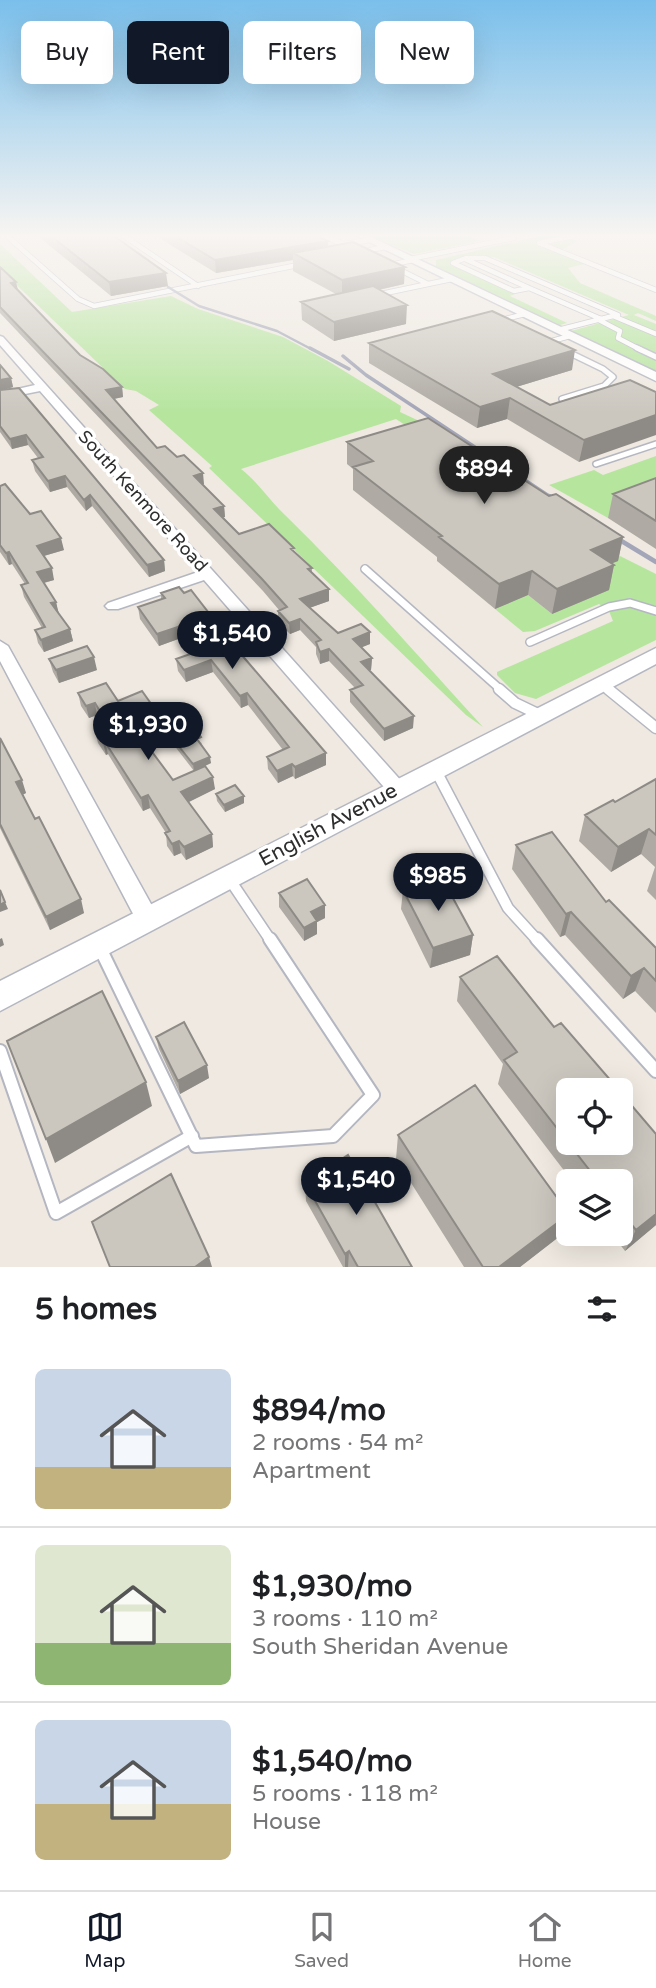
<!DOCTYPE html>
<html lang="en">
<head>
<meta charset="utf-8">
<style>
	:root { --surface:#fff; --page:#f6f6f6; --text:#202124; --muted:#757577; --line:#e0e0e0; --accent:#111827 }
	body { margin:0; font-family:"Varela Round",sans-serif; background:var(--page); color:var(--text); height:100vh; display:flex; flex-direction:column; font-size:26px; white-space:nowrap }
	* { box-sizing:border-box; margin:0 }
	p { font-size:23px; color:var(--muted) }
	.icon { flex:none; width:38px; height:38px; fill:none; stroke:currentColor; stroke-width:2; stroke-linecap:round; stroke-linejoin:round }
	.map { position:relative; height:1267px; overflow:hidden }
	.panel { display:flex; flex-direction:column; background:var(--surface); flex:1 }
	.panel>* { flex:none }
	.guide { position:absolute; left:21px; top:21px; width:614px; height:63px; display:flex; gap:14px }
	.buttons { position:absolute; left:556px; top:1078px; display:grid; gap:14px }
	.buttons a { display:grid; place-items:center; width:77px; height:77px; border-radius:10px; background:var(--surface); box-shadow:0 7px 28px #0002; font-size:35px }
	.price { position:absolute; translate:-50% -60px; padding:0 16px; border-radius:24px; background:var(--accent); color:#fff; font-size:23px; line-height:46px; filter:drop-shadow(0 2px 4px #0008) }
	.price::after { content:''; position:absolute; left:50%; top:42px; width:21px; height:16px; margin-left:-10px; background:inherit; clip-path:polygon(0 0,100% 0,50% 100%) }
	.price.current { background:#222; color:#fff }
	ul { padding:0; list-style:none }
	li { display:flex; align-items:center; gap:21px; height:175px; padding:0 35px }
	li+li { border-top:2px solid var(--line) }
	li span { display:grid; place-items:center; flex:none; width:196px; height:140px; border-radius:10px; color:#555 }
	li>.icon { margin-inline-start:auto }
	span .icon { width:84px; height:84px; fill:#fffc; stroke-width:1 }
	li b { font-size:30px }
	h2 { display:flex; justify-content:space-between; align-items:center; height:84px; padding:0 35px; font-size:30px }
	.tag { padding:0 24px; border-radius:10px; background:var(--surface); box-shadow:0 7px 28px #0002; font-size:24px; line-height:63px }
	.tag.current { background:var(--accent); color:#fff }
	.tabs { display:flex; justify-content:space-around; align-items:center; height:98px; border-top:2px solid var(--line); background:var(--surface); font-size:19px; color:var(--muted) }
	.tabs a { display:grid; justify-items:center; gap:4px }
	.tabs .current { color:var(--accent) }
	.map>svg:first-child { display:block }
	.green { fill:#b6e59e }
	.lines { fill:none; stroke-linecap:round; stroke-linejoin:round }
	.lane-far4-casing { stroke:#b4b7c1; stroke-width:6 }
	.lane-far3-casing { stroke:#b4b7c1; stroke-width:8 }
	.lane-far2-casing { stroke:#b4b7c1; stroke-width:10 }
	.lane-far1-casing { stroke:#b4b7c1; stroke-width:13 }
	.lane-casing { stroke:#b4b7c1; stroke-width:16 }
	.street-casing { stroke:#b4b7c1; stroke-width:3 }
	.secondary-casing { stroke:#b4b7c1; stroke-width:3 }
	.lane-far4 { stroke:#fff; stroke-width:4.5 }
	.lane-far3 { stroke:#fff; stroke-width:5 }
	.lane-far2 { stroke:#fff; stroke-width:7 }
	.lane-far1 { stroke:#fff; stroke-width:10 }
	.lane { stroke:#fff; stroke-width:12 }
	.street { fill:#fff; fill-rule:evenodd }
	.secondary { fill:#fff; fill-rule:evenodd }
	.rail-far2 { stroke:#a3a6b8; stroke-width:2.5 }
	.rail-far1 { stroke:#a3a6b8; stroke-width:3.5 }
	.rail { stroke:#a3a6b8; stroke-width:4.5 }
	.wall { fill:#afaba4 }
	.shaded-wall { fill:#8e8b86 }
	.building { fill:#cbc7bf; stroke:#8e8b86; stroke-width:2 }
	.labels { text-anchor:middle; dominant-baseline:central; stroke-width:7; stroke-linejoin:round; paint-order:stroke }
	.street-label { font-size:18px; fill:#2e2e2e; stroke:#fff }
	.near-street-label { font-size:21px; fill:#2e2e2e; stroke:#fff }
</style>
</head>
<body>
<div class="map">
<svg width="656" height="1267" viewBox="0 0 656 1267">
	<rect width="100%" height="100%" fill="#efe9e1"/>
	<path class="green" d="M369 236H468L480 241 414 254Z
		M540 236H561L577 241 560 251 588 263 568 268 580 283 656 316V321L638 313 634 315 656 324V371L571 331 629 315 494 257H467L453 261 454 266 515 294 510 296 567 323 560 325 436 267V260Z
		M0 244 72 312 171 296 198 309 283 337 328 361 401 406 400 412 430 426 411 429 396 419 241 469C258 482 269 500 285 515 354 582 418 656 483 727L466 715 209 468 212 466 149 410 159 405 136 391 125 389 0 269Z
		M656 456V499L608 518 549 485 594 470 603 475Z
		M602 547 656 574V606L629 601 602 606 599 604 535 631 523 632 495 609 528 595 552 614 608 590Z
		M627 607 656 613V640L536 699 515 693 497 675V672L613 621 609 611Z"/>
	<g class="lines">
		<g class="lane-far4-casing">
			<path id="lane-far4" d="M7 236 78 299 94 306 303 264
				M124 236 198 286
				M321 236 344 244 370 240
				M573 236 539 243 656 290
				M361 252 385 247
				M410 259 514 238
				M465 259 529 288
				M413 260 390 265 428 284
				M376 295 452 279
				M601 319 529 288 514 291 453 263 466 258H485L618 315 613 316
				M599 320 620 331 618 338 641 350
				M497 321 525 314
				M558 330 613 316 656 334
				M548 342 570 336"/>
		</g>
		<g class="lane-far3-casing">
			<path id="lane-far3" d="M637 348 656 357
				M562 399 604 386 613 377 603 369 566 351
				M596 464 656 444"/>
		</g>
		<g class="lane-far2-casing">
			<path id="lane-far2" d="M365 569 501 690
				M530 642 609 607 630 603 656 611
				M601 683 610 690"/>
		</g>
		<g class="lane-far1-casing">
			<path id="lane-far1" d="M499 689 515 703 540 715
				M608 689 656 728
				M435 769 508 908 538 941
				M230 880 271 941"/>
		</g>
		<g class="lane-casing">
			<path id="lane" d="M537 939 656 1071
				M100 948 196 1146 333 1136 373 1095 270 939
				M0 1051 56 1213 192 1136"/>
		</g>
		<g class="street-casing">
			<path id="street" d="M0 336 3 337 404 784 406 789 404 794 397 796 390 794 204 580 118 609H108L105 606 108 603 198 572 40 391 0 399V393L35 385 0 345Z
				M0 641 8 646 156 913 159 920 156 927 148 929 140 927 0 661Z"/>
		</g>
		<g class="secondary-casing">
			<path id="secondary" d="M357 236H369L656 372V381Z
				M656 648V664L0 1011V981Z"/>
		</g>
		<use href="#lane-far4" class="lane-far4"/>
		<use href="#lane-far3" class="lane-far3"/>
		<use href="#lane-far2" class="lane-far2"/>
		<use href="#lane-far1" class="lane-far1"/>
		<use href="#lane" class="lane"/>
		<use href="#street" class="street"/>
		<use href="#secondary" class="secondary"/>
		<path class="rail-far2" d="M168 287 199 306 277 331 313 350"/>
		<path class="rail-far1" d="M310 348 349 369
			M343 356 366 375 552 498"/>
		<path class="rail" d="M549 496 566 507
			M605 531 656 562"/>
	</g>
	<path class="wall" d="M38 236H114L168 286 111 296Z
		M156 236H317L328 247 404 284 379 290 406 324 334 341 302 320 301 302 336 294 293 271V260L216 273Z
		M0 267 18 291 80 355 122 387 123 397 114 399 157 448 204 484 202 485 224 506 225 517H223L239 534 294 551 312 568V573L329 601 309 608 338 633 370 632V644L361 647 372 658 371 670H369L413 728 384 741 350 702V690L355 688 329 661 320 664 316 654V647L300 630 290 634 278 622V611L279 610 263 591 0 313Z
		M369 343 572 370 516 387 550 405 630 380 579 462 507 419 477 428 369 363Z
		M0 365 11 378 13 387 3 390 164 560 165 571 149 577 92 506 86 511 67 487 50 492 35 471 32 460 38 458 28 445 12 449 0 432Z
		M347 442 549 496 623 537 618 561 611 563 614 565 609 590 552 614 528 595 495 609 437 561V557L353 490V469L347 464Z
		M656 478V549L608 518 613 494Z
		M0 486 30 514 64 550 44 556 54 580 44 583 56 602 58 613 70 629 73 641 44 652 38 643 35 630 42 628 24 597 21 585 25 584 12 564 9 565 0 552Z
		M179 587 326 765 295 779 293 776 278 783 268 769 267 757 283 750 248 705 241 708 213 672 186 682 178 671 176 659 193 653 192 647 199 644 192 634 159 646 140 619 138 607 161 599V593Z
		M49 659 97 670 59 683 53 672Z
		M78 693 118 701 164 722 166 734 145 743 173 780 194 771 170 740 169 734 202 743 201 744 211 763 205 766 215 789 188 802 212 834 213 847 186 860 181 853 174 856 167 846 166 833 150 808 143 811 108 754 106 755 98 743 95 731 105 727 97 715 89 718 81 706Z
		M0 738 26 793 22 795 84 913 50 930 0 828Z
		M656 779V900L647 891 655 867 641 854 611 872 579 841 585 815 615 802Z
		M216 794 244 803 225 812 217 801Z
		M516 845 606 902 656 948V1013L635 991 623 999 565 935 560 937 512 869Z
		M403 890 473 935 470 955 430 968 401 909Z
		M279 893 325 905V918L317 922V934L304 941 279 907Z
		M460 977 554 1027 656 1134V1225L625 1251 612 1234H621V1181H572L498 1084 503 1064 457 1001Z
		M156 1037 209 1078 180 1094 159 1049Z
		M398 1135 560 1236 520 1267H464L396 1159Z
		M305 1183 412 1267H343L306 1201Z"/>
	<path class="shaded-wall" d="M328 241V254L293 253V260L216 273 215 260Z
		M405 267 404 284 342 298V280Z
		M166 273 168 286 111 296 109 282Z
		M16 282 18 290 11 283Z
		M407 305 406 324 334 341V322Z
		M575 350 572 370 490 395 493 374Z
		M11 378 13 387 0 391V380Z
		M122 387 123 397 108 400 106 390Z
		M510 398 507 419 477 428 480 407Z
		M656 415V435L579 462 584 440Z
		M26 435 28 445 12 449 10 439Z
		M203 473 204 484 195 487 194 476Z
		M65 476 67 487 50 492 48 481Z
		M90 495 92 506 86 511 84 500Z
		M224 506 225 517 215 520 214 509Z
		M623 537 618 561 586 574 591 550Z
		M61 538 64 550 40 557 37 546Z
		M9 552 12 564 9 565 6 553Z
		M164 560 165 571 149 577 147 565Z
		M614 565 609 590 552 614 557 589Z
		M52 568 54 580 39 584 37 572Z
		M532 571 528 595 495 609 499 584Z
		M329 589V601L301 611 300 599Z
		M56 602 59 614 51 603Z
		M300 619V630L290 634 289 623Z
		M190 623 192 634 159 646 157 634Z
		M70 629 73 641 44 652 41 640Z
		M370 632V644L353 651V639Z
		M329 649V661L320 664V652Z
		M94 657 97 670 59 683 56 670Z
		M372 658 371 670 361 674V662Z
		M211 660 213 672 186 682 184 670Z
		M247 693 248 705 241 708 240 696Z
		M95 703 97 715 89 718 86 706Z
		M414 716 413 728 384 741V729Z
		M164 722 166 734 140 745 138 733Z
		M105 742 108 754 106 755 103 743Z
		M326 753V765L295 779V767Z
		M210 757 211 763 194 771 193 764Z
		M292 764 293 776 278 783 277 771Z
		M213 777 215 789 183 805 181 792Z
		M22 780 26 793 20 796 16 782Z
		M148 795 150 808 143 811 141 798Z
		M244 796V803L225 812 224 805Z
		M649 829 641 854 611 872 618 847Z
		M212 834 213 847 186 860 184 847Z
		M179 841 181 853 174 856 172 844Z
		M81 899 84 913 50 930 46 917Z
		M5 902 8 909 0 912V905Z
		M325 905V918L317 922V934L304 941V928L311 912Z
		M571 912 565 935 560 937 566 914Z
		M473 935 470 955 430 968 433 948Z
		M2 938 4 945 0 947V939Z
		M644 968 635 991 623 999 631 976Z
		M207 1065 209 1078 180 1094 178 1081Z
		M146 1082 152 1106 55 1163 46 1139Z
		M569 1214 560 1236 520 1267H499Z
		M656 1214V1225L625 1251 636 1230Z
		M349 1251 348 1267H345V1254Z
		M209 1257 212 1267H195Z"/>
	<path class="building" d="M51 236H114L166 273 109 282Z
		M175 236H317L328 241 215 260Z
		M353 242 405 267 342 280 293 253Z
		M0 267 16 282 11 283 80 355 103 369 122 387 106 390 157 448 165 446 177 457 184 455 203 473 194 476 224 506 214 509 239 534 269 524 294 548 291 549 312 568 308 569 329 589 300 599 338 633 361 624 370 632 353 639 372 658 361 662 414 716 384 729 350 690 363 685 329 649 320 652 316 642 321 640 300 619 289 623 278 611 287 607 262 579 0 307Z
		M373 286 407 305 334 322 301 302Z
		M492 311 575 350 493 374 550 405 630 380 656 392V415L584 440 510 398 480 407 369 343Z
		M0 365 11 378 0 380Z
		M19 388 164 560 147 565 90 495 84 500 65 476 48 481 32 460 43 457 26 435 10 439 0 426V390Z
		M428 418 549 496 556 494 623 537 591 550 614 565 557 589 532 571 499 584 439 537 442 536 353 467 373 461 347 442Z
		M656 478V521L613 494Z
		M5 484 30 514 41 511 61 538 37 546 52 568 37 572 56 602 51 603 70 629 41 640 35 630 45 627 21 585 28 583 9 552 6 553 0 545V486Z
		M179 587 184 593 191 590 240 653 326 753 295 767 292 764 277 771 267 757 289 747 247 693 240 696 211 660 184 670 176 659 196 652 192 647 205 642 190 623 157 634 138 607 165 598 161 593Z
		M87 646 94 657 56 670 49 659Z
		M106 683 118 701 142 691 164 722 138 733 173 780 205 766 213 777 181 792 212 834 184 847 179 841 172 844 165 833 170 831 148 795 141 798 105 742 103 743 95 731 108 725 95 703 86 706 78 693Z
		M192 724 201 737 197 739 210 757 193 764 169 734Z
		M0 738 22 780 16 782 35 819 39 817 81 899 46 917 0 824Z
		M656 779V835L649 829 618 847 585 815 613 800 615 802Z
		M235 785 244 796 224 805 216 794Z
		M552 832 606 902 609 900 656 948V981L644 968 631 976 571 912 566 914 516 845Z
		M442 878 473 935 433 948 403 890Z
		M307 879 325 905 311 912 317 921 304 928 279 893Z
		M0 890 5 902 0 905Z
		M497 956 554 1027 561 1023 619 1090H569V1143H621V1093L656 1134V1214L636 1230 621 1212V1181H598L504 1060 517 1052 460 977Z
		M102 991 146 1082 46 1139 7 1041Z
		M184 1022 207 1065 178 1081 156 1037Z
		M475 1085 569 1214 499 1267H483L398 1135Z
		M348 1155 412 1267H358L349 1251 345 1254 305 1183Z
		M171 1174 209 1257 195 1267H110L92 1222Z"/>
	<linearGradient id="sky" x2="0" y2="1"><stop stop-color="#7abfeb"/><stop offset="0.57" stop-color="#f8f5f2"/><stop offset="1" stop-color="#f8f5f2" stop-opacity="0"/></linearGradient>
	<rect width="656" height="413" fill="url(#sky)"/>
	<g class="labels">
		<g class="street-label">
			<text transform="translate(143 501) rotate(48)">South Kenmore Road</text>
		</g>
		<g class="near-street-label">
			<text transform="translate(328 825) rotate(-28)">English Avenue</text>
		</g>
	</g>
</svg>
<div class="buttons">
<a><svg class="icon" aria-label="locate" viewBox="0 0 24 24"><circle cx="12" cy="12" r="6"/><path d="M12 2v4M12 18v4M2 12h4M18 12h4"/></svg></a>
<a><svg class="icon" aria-label="layers" viewBox="0 0 24 24"><path d="M12 4l9 5-9 5-9-5zM3 14l9 5 9-5"/></svg></a>
</div>
<b class="price current" style="left:484px;top:506px">$894</b>
<b class="price" style="left:232px;top:671px">$1,540</b>
<b class="price" style="left:148px;top:762px">$1,930</b>
<b class="price" style="left:438px;top:913px">$985</b>
<b class="price" style="left:356px;top:1217px">$1,540</b>
<div class="guide">
<a class="tag">Buy</a>
<a class="tag current">Rent</a>
<a class="tag">Filters</a>
<a class="tag">New</a>
</div>
</div>
<section class="panel">
<h2>5 homes<svg class="icon" aria-label="filters" viewBox="0 0 24 24"><path d="M4 7h16M4 17h16"/><circle cx="9" cy="7" r="2"/><circle cx="15" cy="17" r="2"/></svg></h2>
<ul>
<li><span style="background:linear-gradient(#c9d6e8 70%,#c2b280 0)"><svg class="icon" aria-label="home" viewBox="0 0 24 24"><path d="M3 11l9-7 9 7M6 9v11h12V9"/></svg></span><div><b>$894/mo</b><p>2 rooms · 54 m²</p><p>Apartment</p></div></li>
<li><span style="background:linear-gradient(#dfe7d0 70%,#8fb573 0)"><svg class="icon" aria-label="home" viewBox="0 0 24 24"><path d="M3 11l9-7 9 7M6 9v11h12V9"/></svg></span><div><b>$1,930/mo</b><p>3 rooms · 110 m²</p><p>South Sheridan Avenue</p></div></li>
<li><span style="background:linear-gradient(#c9d6e8 60%,#c2b280 0)"><svg class="icon" aria-label="home" viewBox="0 0 24 24"><path d="M3 11l9-7 9 7M6 9v11h12V9"/></svg></span><div><b>$1,540/mo</b><p>5 rooms · 118 m²</p><p>House</p></div></li>
</ul>
</section>
<nav class="tabs">
<a class="current"><svg class="icon" aria-label="map" viewBox="0 0 24 24"><path d="M3 6l6-2 6 2 6-2v14l-6 2-6-2-6 2zM9 4v14M15 6v14"/></svg>Map</a>
<a><svg class="icon" aria-label="saved" viewBox="0 0 24 24"><path d="M7 4h10v16l-5-4-5 4z"/></svg>Saved</a>
<a><svg class="icon" aria-label="home" viewBox="0 0 24 24"><path d="M3 11l9-7 9 7M6 9v11h12V9"/></svg>Home</a>
</nav>
</body>
</html>
